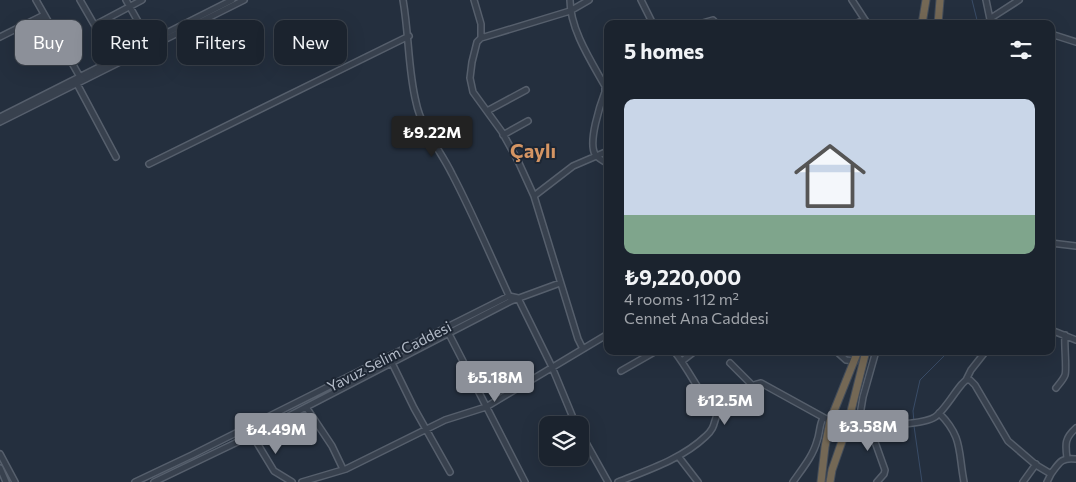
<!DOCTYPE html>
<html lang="en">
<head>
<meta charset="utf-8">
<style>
	:root { --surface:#1b232e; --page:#242b36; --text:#f1f3f6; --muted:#a0a4aa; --line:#39404a; --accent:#8c9099 }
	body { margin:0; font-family:Commissioner,sans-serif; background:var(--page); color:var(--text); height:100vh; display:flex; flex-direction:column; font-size:19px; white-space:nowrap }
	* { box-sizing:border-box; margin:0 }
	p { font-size:16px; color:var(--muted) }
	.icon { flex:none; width:28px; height:28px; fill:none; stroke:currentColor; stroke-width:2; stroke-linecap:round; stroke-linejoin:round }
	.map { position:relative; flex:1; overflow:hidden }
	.details { position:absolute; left:604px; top:20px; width:451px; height:335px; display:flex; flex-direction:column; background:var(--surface); border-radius:10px; box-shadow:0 5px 20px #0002,0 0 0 1px var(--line) }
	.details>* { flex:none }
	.guide { position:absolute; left:15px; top:20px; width:475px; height:45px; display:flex; gap:10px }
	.controls { position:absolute; left:539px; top:416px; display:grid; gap:10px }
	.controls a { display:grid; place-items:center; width:50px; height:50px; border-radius:10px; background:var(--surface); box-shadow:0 5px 20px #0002,0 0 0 1px var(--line); font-size:25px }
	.price { position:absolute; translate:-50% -42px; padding:0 11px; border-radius:5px; background:var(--accent); color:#fff; font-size:16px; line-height:32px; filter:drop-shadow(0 1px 2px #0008) }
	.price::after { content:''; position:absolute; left:50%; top:30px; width:15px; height:11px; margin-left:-8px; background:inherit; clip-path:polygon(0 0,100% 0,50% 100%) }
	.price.selected { background:#222; color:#fff }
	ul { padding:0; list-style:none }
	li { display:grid; align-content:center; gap:10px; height:265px; padding:0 20px }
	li+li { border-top:1px solid var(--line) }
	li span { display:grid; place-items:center; height:155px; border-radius:10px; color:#555 }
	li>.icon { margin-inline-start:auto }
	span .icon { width:90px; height:90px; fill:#fffc; stroke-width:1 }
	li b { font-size:21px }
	h2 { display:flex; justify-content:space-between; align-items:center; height:60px; padding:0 20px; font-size:21px }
	.tag { padding:0 18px; border-radius:10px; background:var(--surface); box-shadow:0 5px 20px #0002,0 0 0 1px var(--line); font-size:18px; line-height:45px }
	.tag.selected { background:var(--accent); color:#fff }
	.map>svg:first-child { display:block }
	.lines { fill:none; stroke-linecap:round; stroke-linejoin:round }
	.stream { stroke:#394c67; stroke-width:1 }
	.minor-casing { stroke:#565f6c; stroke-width:8 }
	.highway-casing { stroke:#434c59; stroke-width:9 }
	.minor { stroke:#38414e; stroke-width:5 }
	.highway { stroke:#746855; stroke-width:7 }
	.labels { text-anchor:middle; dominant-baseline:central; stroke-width:4; stroke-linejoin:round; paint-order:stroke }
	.street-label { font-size:15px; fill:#b4bcc9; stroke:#1d2633 }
	.district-label { font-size:20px; font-weight:bold; fill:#d59563; stroke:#1d2633 }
</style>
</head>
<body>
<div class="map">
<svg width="1076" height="482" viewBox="0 0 1076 482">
	<rect width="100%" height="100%" fill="#242f3e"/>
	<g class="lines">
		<path class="stream" d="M972 0 978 24
			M914 422 913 411 920 380 949 351
			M914 426 922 482"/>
		<g class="minor-casing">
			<path id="minor" d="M36 0 80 77
				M80 0 114 59
				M126 0 149 41
				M403 0C409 34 408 70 416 102 421 128 441 151 452 174 473 214 491 257 510 298
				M474 0 481 24V38L477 42 472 62 470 78 473 92 502 132 518 161 534 196 578 339 583 349
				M570 0C570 29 591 61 605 86V92C600 105 588 142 595 154 597 158 604 161 608 164
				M641 0 653 24
				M852 0 865 20
				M986 0 991 24
				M991 18 1019 0
				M699 24 713 20 717 24
				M854 24 865 20 868 24
				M95 25 142 0
				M1051 34 1076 42
				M0 37 44 15
				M481 38 570 11 589 0
				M76 82 116 157
				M487 111 526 90
				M0 117 232 0
				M0 122 244 0
				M503 135 528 121
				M149 164 409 36
				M534 196 573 166 608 151
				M1051 243 1076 246
				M1051 330 1076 340
				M449 334 525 482
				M674 351C690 371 700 395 717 415
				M836 351 846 360 855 361
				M682 361 695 351
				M392 363 414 408 450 472
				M730 363 752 385
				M621 371 656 351
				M966 380 971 370 986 351
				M1056 388C1059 384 1063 380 1065 375 1067 369 1064 345 1065 335
				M306 407 332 446 343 469
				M939 413C963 437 958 451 964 482
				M847 427C865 426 922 426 935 417 944 411 954 393 962 384L966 380H970L975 385 1008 441 1036 465 1051 474C1059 463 1061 457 1076 459
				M858 427 863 397 876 351
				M873 427 875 442 885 470 884 474 877 482
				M248 428 274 471 292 482
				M580 432 608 482
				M0 454 15 482
				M678 456 698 482
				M1067 458C1065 443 1065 438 1076 428
				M0 468 6 482
				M135 482 192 455 509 296 518 298 552 367 576 425
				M154 482 252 435 511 301 560 283
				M302 482 346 469 445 420 486 407 608 334
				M618 482C648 470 682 459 706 436 716 427 713 422 718 413 727 400 746 386 761 383L830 421
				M793 482C802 469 813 456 817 441 820 433 819 426 823 418
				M1023 482 1036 464
				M1047 482 1051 474"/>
		</g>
		<g class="highway-casing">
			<path id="highway" d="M922 24 926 0
				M938 24 940 0
				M833 415 849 420
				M829 428 845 433
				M821 482 825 447 830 421 858 351
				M830 482 832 470 847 427 866 351"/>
		</g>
		<use href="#minor" class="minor"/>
		<use href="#highway" class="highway"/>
	</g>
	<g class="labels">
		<g class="street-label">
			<text transform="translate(389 356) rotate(-27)">Yavuz Selim Caddesi</text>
		</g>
		<g class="district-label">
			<text x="533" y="150">Çaylı</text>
		</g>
	</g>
</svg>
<div class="controls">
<a><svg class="icon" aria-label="layers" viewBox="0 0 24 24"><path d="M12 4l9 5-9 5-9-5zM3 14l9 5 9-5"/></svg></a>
</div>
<b class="price selected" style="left:432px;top:158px">₺9.22M</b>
<b class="price" style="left:495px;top:403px">₺5.18M</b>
<b class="price" style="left:725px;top:426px">₺12.5M</b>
<b class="price" style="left:868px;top:452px">₺3.58M</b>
<b class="price" style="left:276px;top:455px">₺4.49M</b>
<div class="guide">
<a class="tag selected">Buy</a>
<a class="tag">Rent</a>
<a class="tag">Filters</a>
<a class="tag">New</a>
</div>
<section class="details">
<h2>5 homes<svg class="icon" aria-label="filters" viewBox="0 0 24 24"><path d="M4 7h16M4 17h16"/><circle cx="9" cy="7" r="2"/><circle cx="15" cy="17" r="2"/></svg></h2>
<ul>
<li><span style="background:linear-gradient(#c9d6e8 75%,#7fa58c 0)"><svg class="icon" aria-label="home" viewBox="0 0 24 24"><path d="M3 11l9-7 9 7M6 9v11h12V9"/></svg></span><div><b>₺9,220,000</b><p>4 rooms · 112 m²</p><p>Cennet Ana Caddesi</p></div></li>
</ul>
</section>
</div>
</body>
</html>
